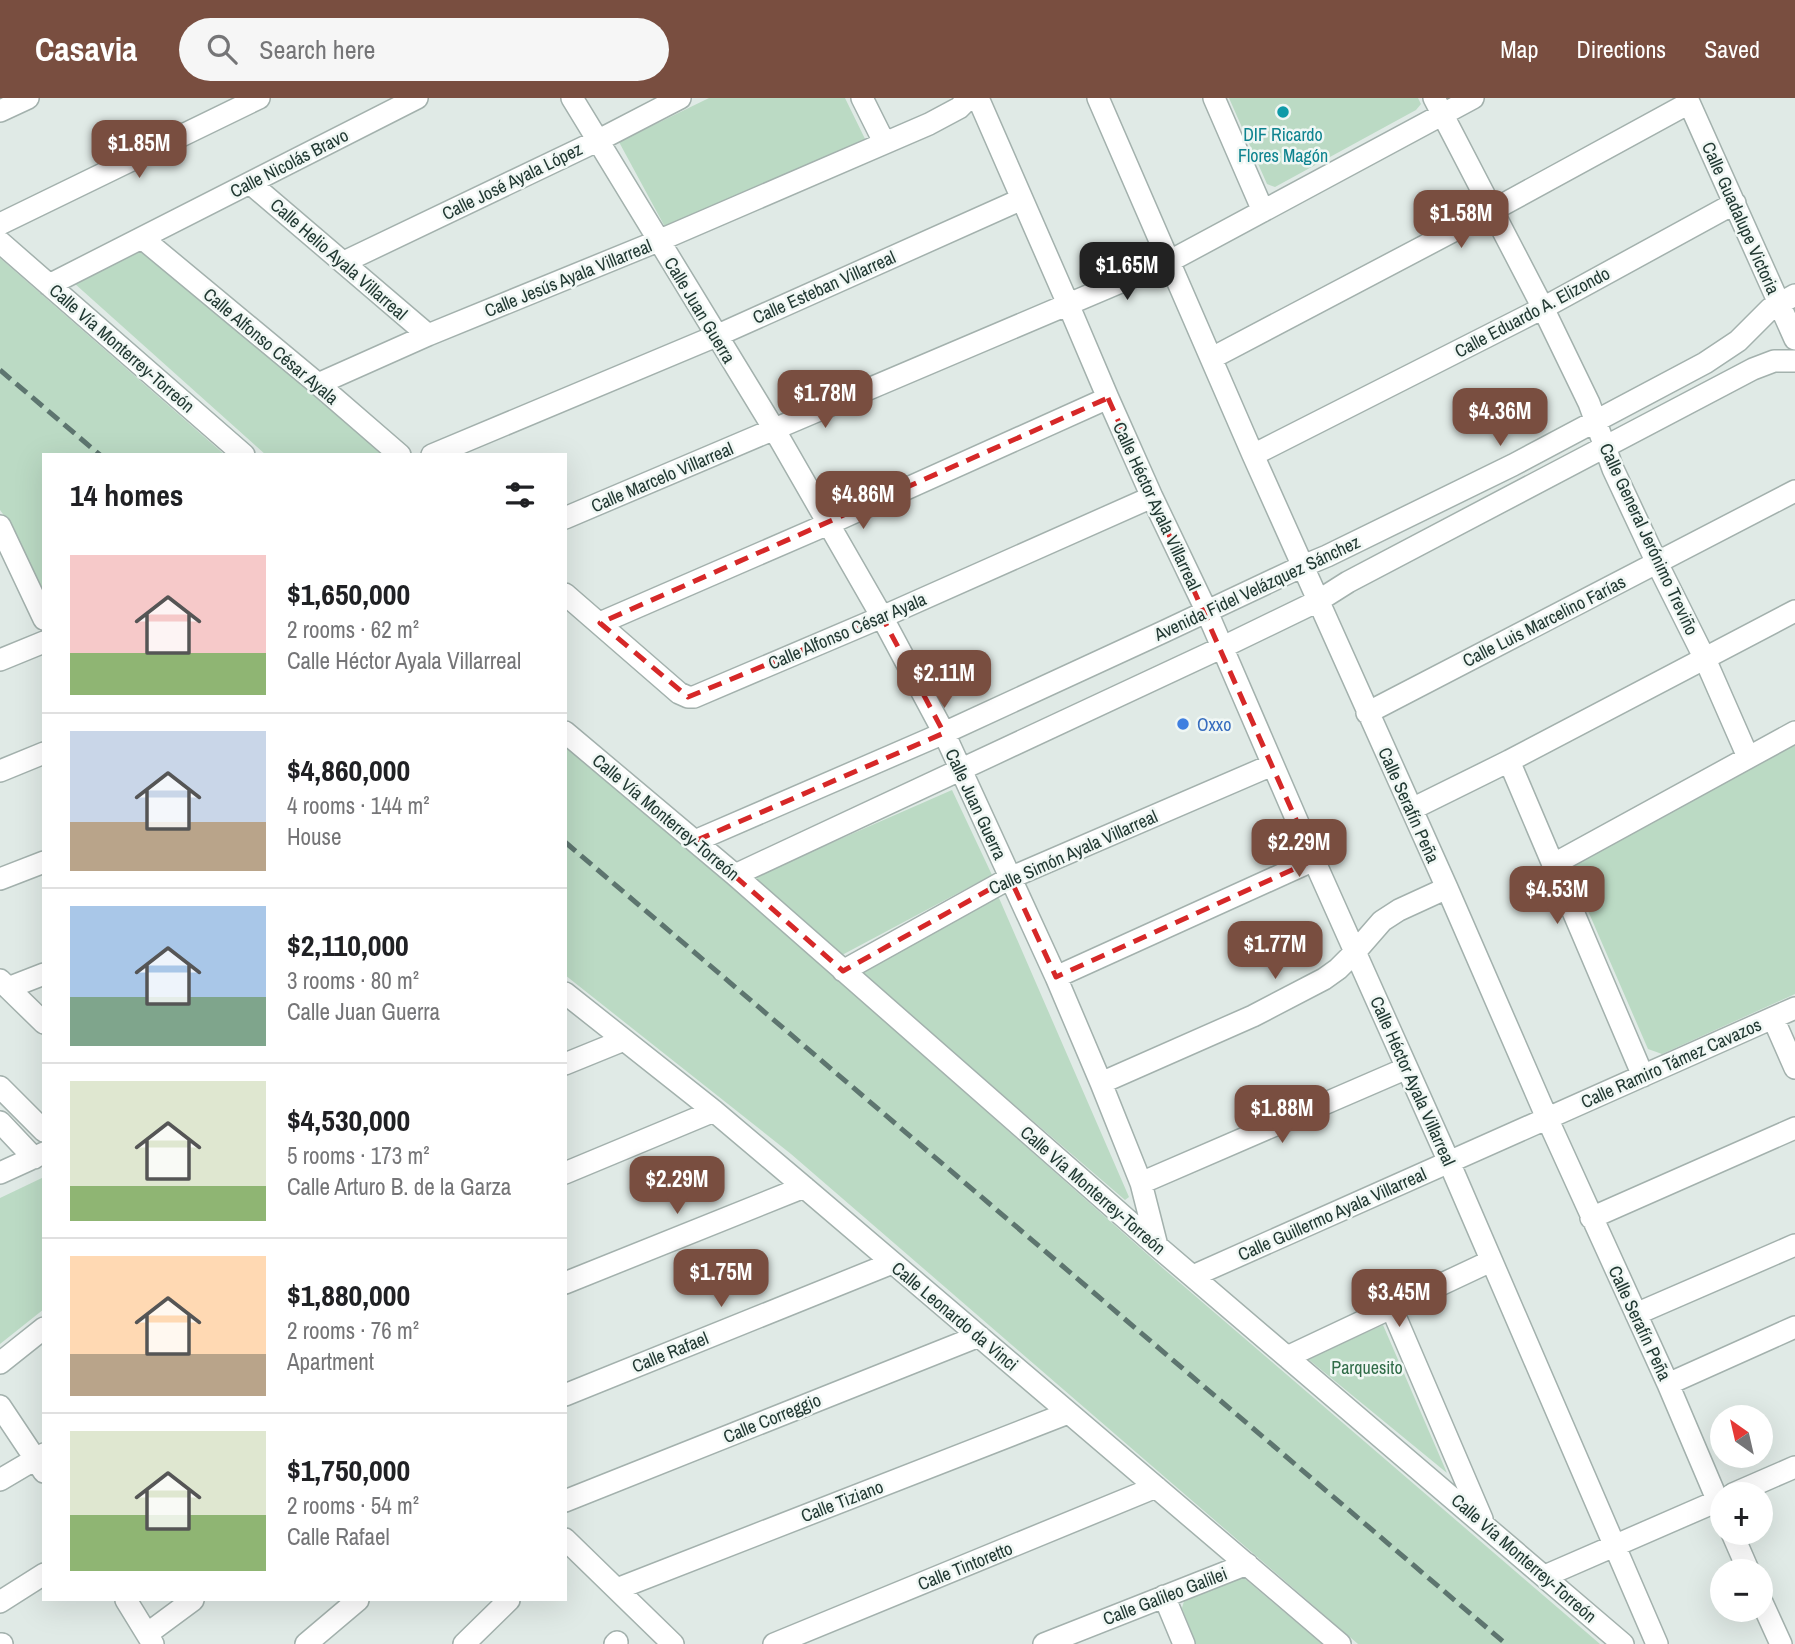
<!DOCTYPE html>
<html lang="en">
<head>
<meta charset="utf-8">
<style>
	:root { --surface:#fff; --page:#f6f6f6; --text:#202124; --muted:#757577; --line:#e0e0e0; --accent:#794e40 }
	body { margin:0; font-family:"Archivo Narrow",sans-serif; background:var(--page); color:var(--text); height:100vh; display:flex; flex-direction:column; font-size:26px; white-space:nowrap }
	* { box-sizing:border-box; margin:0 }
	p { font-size:23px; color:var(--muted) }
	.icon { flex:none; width:38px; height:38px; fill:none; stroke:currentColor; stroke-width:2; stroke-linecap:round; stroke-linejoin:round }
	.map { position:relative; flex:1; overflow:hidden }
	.side { position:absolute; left:42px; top:355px; width:525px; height:1148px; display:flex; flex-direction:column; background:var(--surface); border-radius:0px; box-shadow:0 7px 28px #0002 }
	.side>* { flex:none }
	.needle { width:46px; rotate:326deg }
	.controls { position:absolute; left:1710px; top:1307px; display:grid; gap:14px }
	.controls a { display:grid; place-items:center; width:63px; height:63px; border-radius:50%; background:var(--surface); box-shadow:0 7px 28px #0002; font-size:35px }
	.price { position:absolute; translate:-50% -60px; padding:0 16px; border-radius:14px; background:var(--accent); color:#fff; font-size:23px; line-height:46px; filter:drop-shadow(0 2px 4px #0008) }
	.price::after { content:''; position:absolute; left:50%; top:42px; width:21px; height:16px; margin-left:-10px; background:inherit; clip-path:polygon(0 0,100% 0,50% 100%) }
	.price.selected { background:#222; color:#fff }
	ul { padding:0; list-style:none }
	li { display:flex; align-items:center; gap:21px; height:175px; padding:0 28px }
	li+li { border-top:2px solid var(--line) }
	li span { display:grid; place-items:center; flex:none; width:196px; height:140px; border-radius:0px; color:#555 }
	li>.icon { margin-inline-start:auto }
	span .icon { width:84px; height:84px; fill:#fffc; stroke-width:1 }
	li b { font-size:30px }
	h2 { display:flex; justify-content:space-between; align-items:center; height:84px; padding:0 28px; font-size:30px }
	header { display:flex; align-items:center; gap:42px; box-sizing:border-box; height:98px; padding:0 35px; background:var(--accent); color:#fff }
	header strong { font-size:33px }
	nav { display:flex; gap:38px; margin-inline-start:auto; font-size:24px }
	.search { width:490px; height:63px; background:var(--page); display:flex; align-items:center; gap:18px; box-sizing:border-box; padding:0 24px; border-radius:38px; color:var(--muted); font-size:26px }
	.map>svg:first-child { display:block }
	.green { fill:#bbdac4 }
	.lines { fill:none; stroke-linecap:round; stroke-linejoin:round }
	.minor-casing { stroke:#a3b1ad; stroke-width:24 }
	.minor { stroke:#fff; stroke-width:21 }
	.rail { stroke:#5d756f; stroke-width:5; stroke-dasharray:14 7; stroke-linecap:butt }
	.marked { fill:none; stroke:#d62828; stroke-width:5; stroke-dasharray:14 9; stroke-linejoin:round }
	.culture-dot { fill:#0f9aa8; stroke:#f0f7f4; stroke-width:2.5 }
	.shop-dot { fill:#3f7fe0; stroke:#f0f7f4; stroke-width:2.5 }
	.labels { text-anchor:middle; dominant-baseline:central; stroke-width:5; stroke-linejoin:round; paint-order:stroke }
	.culture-label { font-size:18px; fill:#0d838f; stroke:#f0f7f4 }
	.street-label { font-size:18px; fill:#223933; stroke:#f0f7f4 }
	.shop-label { font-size:18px; fill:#366cbe; stroke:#f0f7f4; text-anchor:start }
	.park-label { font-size:18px; fill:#306c48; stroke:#f0f7f4 }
</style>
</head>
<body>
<header>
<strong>Casavia</strong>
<div class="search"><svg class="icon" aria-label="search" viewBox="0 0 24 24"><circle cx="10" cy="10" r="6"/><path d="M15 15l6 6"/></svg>Search here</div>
<nav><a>Map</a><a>Directions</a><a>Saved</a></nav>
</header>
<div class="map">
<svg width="1795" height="1546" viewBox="0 0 1795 1546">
	<rect width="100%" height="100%" fill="#e0eae6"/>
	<path class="green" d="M709 0H845L867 45 665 129 619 44Z
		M1229 0H1418L1421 6 1416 12 1275 89 1267 86Z
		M140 151 385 357H266L74 185Z
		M0 160 225 357H44V498L13 430 0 412Z
		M1795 643V896L1662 956 1648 951 1569 769Z
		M565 647 732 788 1165 1172 1600 1546H1358L791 1056 565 877Z
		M952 692 992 777 842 857 751 780Z
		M994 799 999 800 1129 1099 1125 1102 862 876 864 869Z
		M44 1079V1211L0 1246V1100Z
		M1383 1227 1447 1375 1308 1261Z
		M1239 1480H1244L1322 1546H1196L1182 1510 1184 1503Z"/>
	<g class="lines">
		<g class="minor-casing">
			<path id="minor" d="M572 0 774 331 882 519 944 635 1056 879 1101 985 1141 1085 1157 1148
				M862 0 884 44
				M978 0 1068 206 1108 300 1152 399 1207 514 1314 762 1449 1064 1657 1546
				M1098 0 1253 357 1447 790 1547 1020 1668 1286 1722 1413
				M1214 0 1263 113
				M1434 0 1543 210 1589 305 1613 371 1657 465 1705 561 1748 659
				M1687 0 1795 241
				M0 13 28 0
				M250 85 428 237
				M0 126 259 0
				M142 140 318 286 400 357
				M0 144 244 357
				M344 164 597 43 680 0
				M49 187 417 0
				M1212 260 1493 112 1689 5
				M318 286 428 237 658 143 929 26 959 10 969 0
				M432 357 716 238 1022 101
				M1253 357 1543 210 1735 105
				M565 420 1170 163 1473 0
				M0 428 44 521
				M565 496 679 595 688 599H694L882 519 1152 399
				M600 525 828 426 1108 300
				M0 562 44 544
				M1367 615 1795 393
				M565 634 735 777 1157 1148 1623 1546
				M1509 663 1643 978
				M0 673 44 655
				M1412 711 1509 663 1795 513
				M695 743 944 635 1163 534 1303 468 1327 458 1513 367 1705 265 1738 243 1770 211 1795 197
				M1554 766 1795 634
				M735 777 1223 549 1318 503 1348 484 1753 271 1774 263H1795
				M0 781 44 764
				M843 873 1010 780 1272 667
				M1056 879 1314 762
				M0 882 44 925
				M8 890 44 876
				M565 895 714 1013 804 1089 1340 1546
				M1773 920 1795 970
				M565 966 624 942
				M1101 985 1253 918 1324 881 1338 871 1355 854 1382 823 1399 812 1447 790
				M0 989 44 1033
				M0 1024 34 1060
				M0 1075 44 1055
				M565 1075 714 1013
				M1141 1085 1407 970
				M1591 1120 1795 1030
				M1193 1178 1795 910
				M565 1185 804 1089
				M1392 1211 1482 1421
				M1636 1216 1795 1147
				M1287 1259 1491 1163
				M0 1265 44 1230
				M1668 1286 1795 1229
				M565 1297 892 1165
				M0 1308 44 1374
				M0 1382 44 1356
				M1733 1396 1795 1369
				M565 1403 979 1238
				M1732 1435 1749 1474
				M565 1441 673 1546
				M1545 1478 1722 1401
				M617 1491 1068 1315
				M1164 1498 1184 1546
				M1760 1500 1781 1546
				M126 1502 153 1546
				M0 1504 44 1476
				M147 1536 193 1502
				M0 1546H2
				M306 1546 358 1502
				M464 1546 509 1502
				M615 1546 617 1544
				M774 1546 1156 1389
				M1044 1546 1247 1466"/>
		</g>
		<use href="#minor" class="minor"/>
		<path class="rail" d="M0 272 100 357
			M565 744 1506 1546"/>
	</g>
	<path class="marked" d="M1108 300 1314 762 1056 879 1010 780 843 873 695 743 944 635 882 519 688 599 600 525Z"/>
	<circle class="culture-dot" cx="1283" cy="14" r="7"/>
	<circle class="shop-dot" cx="1183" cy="626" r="7"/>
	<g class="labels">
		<g class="culture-label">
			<text x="1283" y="36">DIF Ricardo<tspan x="1283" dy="21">Flores Magón</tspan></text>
		</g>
		<g class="street-label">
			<text transform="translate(289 65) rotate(-27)">Calle Nicolás Bravo</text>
			<text transform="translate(512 83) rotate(-26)">Calle José Ayala López</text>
			<text transform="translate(1741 120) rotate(66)">Calle Guadalupe Victoria</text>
			<text transform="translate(339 161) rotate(41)">Calle Helio Ayala Villarreal</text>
			<text transform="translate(568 180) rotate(-22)">Calle Jesús Ayala Villarreal</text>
			<text transform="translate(824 189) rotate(-24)">Calle Esteban Villarreal</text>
			<text transform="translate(700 212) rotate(59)">Calle Juan Guerra</text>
			<text transform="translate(1532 214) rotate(-28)">Calle Eduardo A. Elizondo</text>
			<text transform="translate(271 248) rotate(40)">Calle Alfonso César Ayala</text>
			<text transform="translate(122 250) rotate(41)">Calle Vía Monterrey-Torreón</text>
			<text transform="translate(662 379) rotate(-23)">Calle Marcelo Villarreal</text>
			<text transform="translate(1157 408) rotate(65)">Calle Héctor Ayala Villarreal</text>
			<text transform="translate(1649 441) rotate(65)">Calle General Jerónimo Treviño</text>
			<text transform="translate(1257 490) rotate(-25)">Avenida Fidel Velázquez Sánchez</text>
			<text transform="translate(1544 523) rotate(-27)">Calle Luis Marcelino Farías</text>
			<text transform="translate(847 533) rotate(-23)">Calle Alfonso César Ayala</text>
			<text transform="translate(976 706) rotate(65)">Calle Juan Guerra</text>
			<text transform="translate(1409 707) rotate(66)">Calle Serafín Peña</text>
			<text transform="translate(666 719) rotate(40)">Calle Vía Monterrey-Torreón</text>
			<text transform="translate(1073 754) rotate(-24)">Calle Simón Ayala Villarreal</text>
			<text transform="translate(1671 965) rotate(-24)">Calle Ramiro Támez Cavazos</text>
			<text transform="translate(1413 983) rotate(66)">Calle Héctor Ayala Villarreal</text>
			<text transform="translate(1093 1092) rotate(41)">Calle Vía Monterrey-Torreón</text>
			<text transform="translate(1332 1116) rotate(-24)">Calle Guillermo Ayala Villarreal</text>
			<text transform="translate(955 1218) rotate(40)">Calle Leonardo da Vinci</text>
			<text transform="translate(1640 1225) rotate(65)">Calle Serafín Peña</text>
			<text transform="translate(670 1254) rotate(-22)">Calle Rafael</text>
			<text transform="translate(772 1320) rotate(-22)">Calle Correggio</text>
			<text transform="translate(842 1403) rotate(-21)">Calle Tiziano</text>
			<text transform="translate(1524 1460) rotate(41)">Calle Vía Monterrey-Torreón</text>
			<text transform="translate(965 1468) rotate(-22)">Calle Tintoretto</text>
			<text transform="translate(1165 1498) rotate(-21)">Calle Galileo Galilei</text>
		</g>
		<g class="shop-label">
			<text x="1197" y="626">Oxxo</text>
		</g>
		<g class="park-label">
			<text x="1367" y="1269">Parquesito</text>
		</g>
	</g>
</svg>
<div class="controls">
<a><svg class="needle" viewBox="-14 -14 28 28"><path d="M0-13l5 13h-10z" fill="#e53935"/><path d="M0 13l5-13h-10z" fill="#757577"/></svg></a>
<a>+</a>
<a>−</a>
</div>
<b class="price" style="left:139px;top:82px">$1.85M</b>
<b class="price" style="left:1461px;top:152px">$1.58M</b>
<b class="price selected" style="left:1127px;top:204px">$1.65M</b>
<b class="price" style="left:825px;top:332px">$1.78M</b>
<b class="price" style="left:1500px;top:350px">$4.36M</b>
<b class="price" style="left:863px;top:433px">$4.86M</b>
<b class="price" style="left:944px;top:612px">$2.11M</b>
<b class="price" style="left:1299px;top:781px">$2.29M</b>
<b class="price" style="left:1557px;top:828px">$4.53M</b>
<b class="price" style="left:1275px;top:883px">$1.77M</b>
<b class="price" style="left:1282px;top:1047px">$1.88M</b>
<b class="price" style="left:677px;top:1118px">$2.29M</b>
<b class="price" style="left:721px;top:1211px">$1.75M</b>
<b class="price" style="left:1399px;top:1231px">$3.45M</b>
<section class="side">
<h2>14 homes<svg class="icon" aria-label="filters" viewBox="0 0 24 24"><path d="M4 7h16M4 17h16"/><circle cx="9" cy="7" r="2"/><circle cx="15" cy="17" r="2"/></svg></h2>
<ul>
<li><span style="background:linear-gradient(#f6c9c9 70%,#8fb573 0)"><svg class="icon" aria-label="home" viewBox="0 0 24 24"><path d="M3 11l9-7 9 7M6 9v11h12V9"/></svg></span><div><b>$1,650,000</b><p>2 rooms · 62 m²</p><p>Calle Héctor Ayala Villarreal</p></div></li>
<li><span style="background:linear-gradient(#c9d6e8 65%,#b9a48a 0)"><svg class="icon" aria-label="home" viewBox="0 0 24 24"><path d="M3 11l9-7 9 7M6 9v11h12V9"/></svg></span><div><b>$4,860,000</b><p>4 rooms · 144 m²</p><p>House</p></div></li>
<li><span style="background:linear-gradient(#a9c7e8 65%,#7fa58c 0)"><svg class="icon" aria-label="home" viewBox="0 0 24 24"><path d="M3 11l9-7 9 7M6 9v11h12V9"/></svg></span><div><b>$2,110,000</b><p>3 rooms · 80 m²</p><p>Calle Juan Guerra</p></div></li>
<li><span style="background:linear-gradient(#dfe7d0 75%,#8fb573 0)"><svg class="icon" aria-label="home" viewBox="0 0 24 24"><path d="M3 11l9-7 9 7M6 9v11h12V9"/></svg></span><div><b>$4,530,000</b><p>5 rooms · 173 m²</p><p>Calle Arturo B. de la Garza</p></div></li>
<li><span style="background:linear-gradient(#ffd9b3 70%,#b9a48a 0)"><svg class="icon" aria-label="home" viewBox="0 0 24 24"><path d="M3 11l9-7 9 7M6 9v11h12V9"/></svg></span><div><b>$1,880,000</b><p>2 rooms · 76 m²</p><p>Apartment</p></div></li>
<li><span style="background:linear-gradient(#dfe7d0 60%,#8fb573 0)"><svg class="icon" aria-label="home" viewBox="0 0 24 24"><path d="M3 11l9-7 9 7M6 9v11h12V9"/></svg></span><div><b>$1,750,000</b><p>2 rooms · 54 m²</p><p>Calle Rafael</p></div></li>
</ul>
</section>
</div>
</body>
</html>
